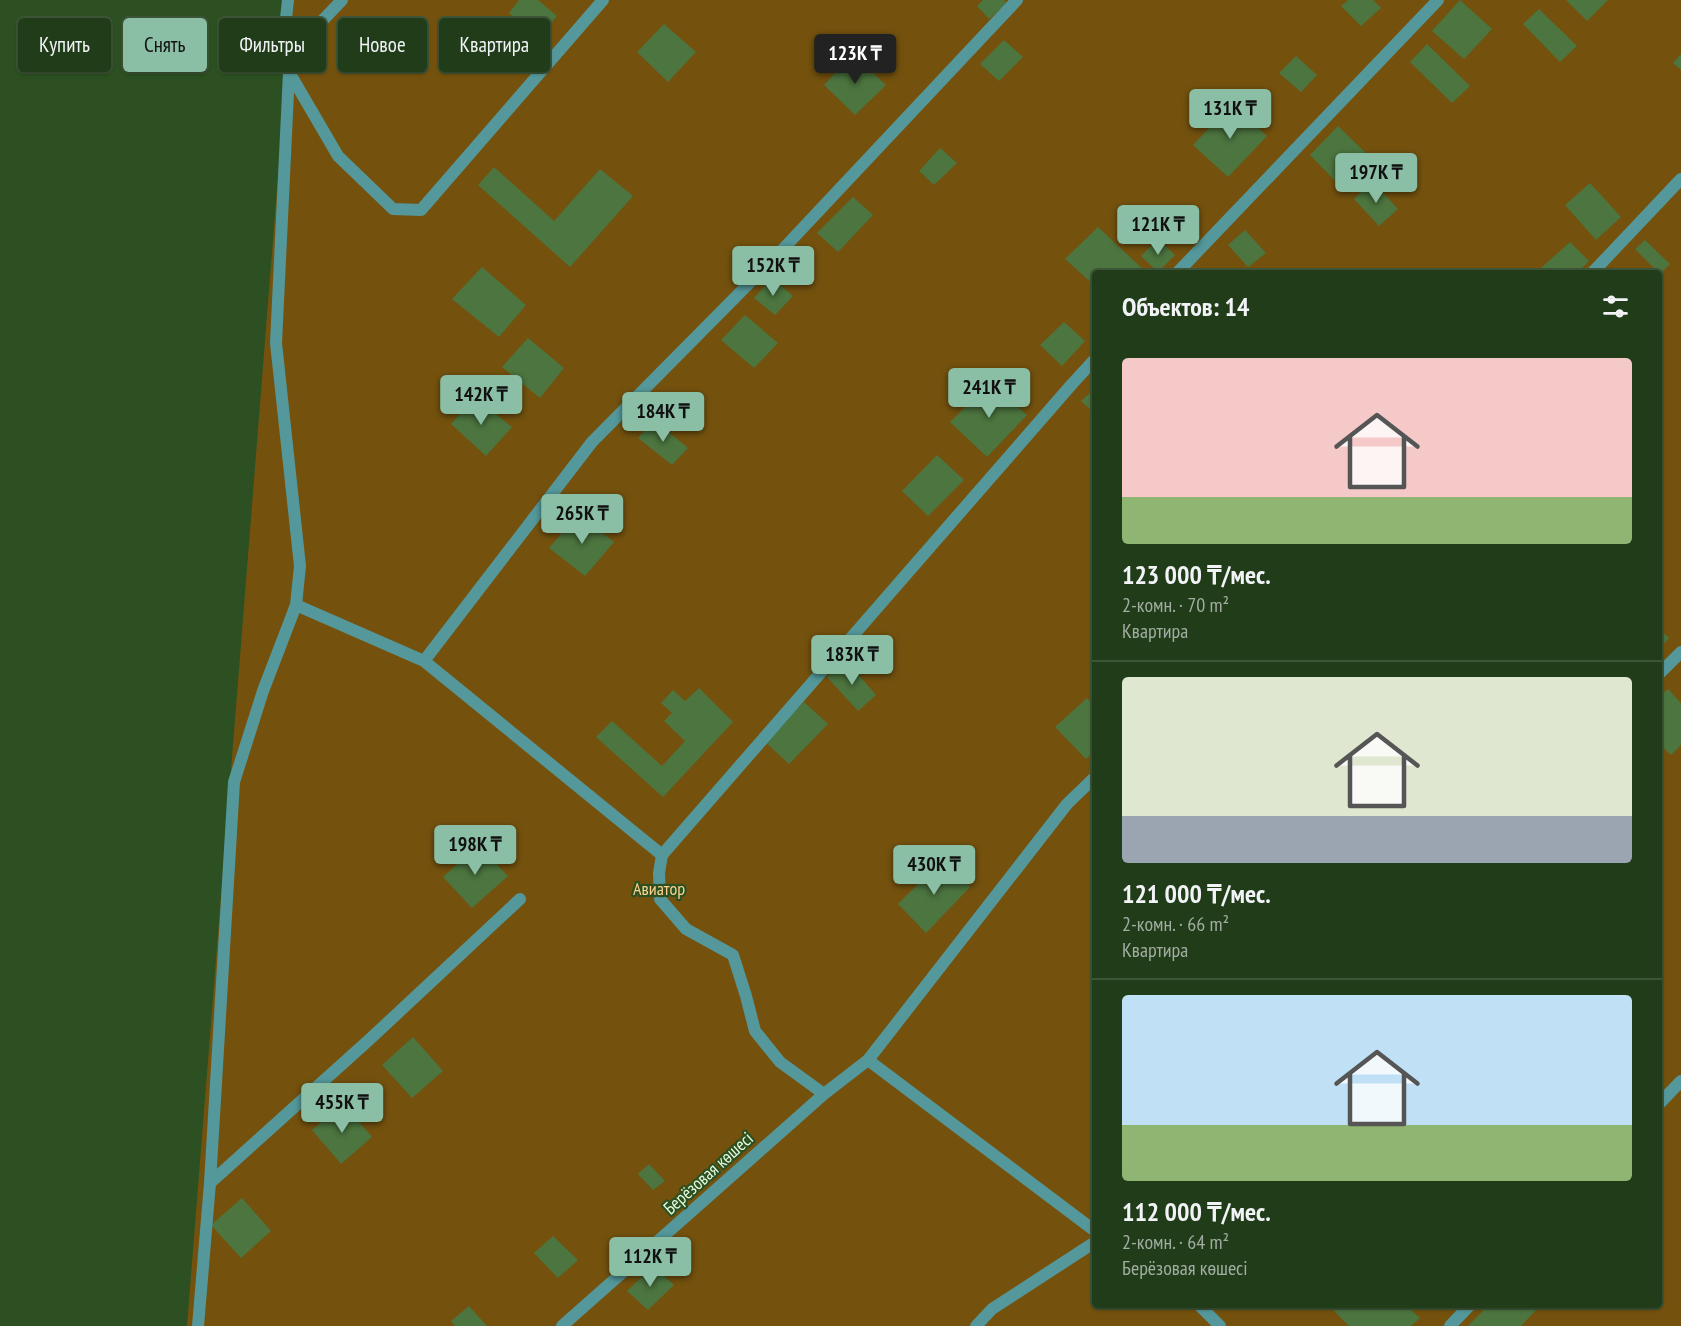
<!DOCTYPE html>
<html lang="ru">
<head>
<meta charset="utf-8">
<style>
	:root { --surface:#213c19; --page:#294322; --text:#f1f3f6; --muted:#a2ada2; --line:#3e5638; --accent:#8abfa5 }
	body { margin:0; font-family:"PT Sans Narrow",sans-serif; background:var(--page); color:var(--text); height:100vh; display:flex; flex-direction:column; font-size:22px; white-space:nowrap }
	* { box-sizing:border-box; margin:0 }
	p { font-size:20px; color:var(--muted) }
	.icon { flex:none; width:33px; height:33px; fill:none; stroke:currentColor; stroke-width:2; stroke-linecap:round; stroke-linejoin:round }
	.map { position:relative; flex:1; overflow:hidden }
	.side { position:absolute; left:1092px; top:270px; width:570px; height:1038px; display:flex; flex-direction:column; background:var(--surface); border-radius:6px; box-shadow:0 2px 4px #0004,0 0 0 2px var(--line) }
	.side>* { flex:none }
	.hud { position:absolute; left:18px; top:18px; width:570px; height:54px; display:flex; gap:12px }
	.price { position:absolute; translate:-50% -51px; padding:0 14px; border-radius:6px; background:var(--accent); color:#111; font-size:20px; line-height:39px; filter:drop-shadow(0 2px 3px #0008) }
	.price::after { content:''; position:absolute; left:50%; top:36px; width:18px; height:14px; margin-left:-9px; background:inherit; clip-path:polygon(0 0,100% 0,50% 100%) }
	.price.selected { background:#222; color:#fff }
	ul { padding:0; list-style:none }
	li { display:grid; align-content:center; gap:12px; height:318px; padding:0 30px }
	li+li { border-top:2px solid var(--line) }
	li span { display:grid; place-items:center; height:186px; border-radius:6px; color:#555 }
	li>.icon { margin-inline-start:auto }
	span .icon { width:108px; height:108px; fill:#fffc; stroke-width:1 }
	li b { font-size:26px }
	h2 { display:flex; justify-content:space-between; align-items:center; height:72px; padding:0 30px; font-size:26px }
	.pill { padding:0 21px; border-radius:6px; background:var(--surface); box-shadow:0 2px 4px #0004,0 0 0 2px var(--line); font-size:21px; line-height:54px }
	.pill.selected { background:var(--accent); color:#111 }
	.map>svg:first-child { display:block }
	.green { fill:#74520e; fill-rule:evenodd }
	.building { fill:#4c753f }
	.lines { fill:none; stroke-linecap:round; stroke-linejoin:round }
	.service { stroke:#54989b; stroke-width:12 }
	.minor { stroke:#54989b; stroke-width:12 }
	.labels { text-anchor:middle; dominant-baseline:central; stroke-width:4.5; stroke-linejoin:round; paint-order:stroke }
	.park-label { font-size:18px; fill:#fed38e; stroke:#2c5021 }
	.street-label { font-size:18px; fill:#e6fbdf; stroke:#2c5021 }
</style>
</head>
<body>
<div class="map">
<svg width="1681" height="1326" viewBox="0 0 1681 1326">
	<rect width="100%" height="100%" fill="#2c5021"/>
	<path class="green" d="M292 0H1681V1326H187ZM1095 273H1659V1305H1095Z"/>
	<path class="building" d="M519 0H538L557 16 538 39 509 13Z
		M983 0H1004L1007 3 989 19 977 6Z
		M1348 0H1373L1381 8 1361 26 1341 6Z
		M1460 0 1492 29 1464 59 1432 31Z
		M1566 0H1608L1587 21Z
		M1539 9 1577 46 1560 62 1523 24Z
		M664 24 696 52 668 82 637 52Z
		M1004 40 1023 57 999 81 980 64Z
		M1427 44 1470 86 1452 103 1410 62Z
		M853 54 886 85 855 115 824 85Z
		M1681 54V70L1673 63Z
		M1296 56 1317 75 1301 92 1279 73Z
		M1232 104 1267 136 1228 177 1193 145Z
		M1338 126 1368 155 1337 183 1310 155Z
		M940 148 957 163 934 185 919 171Z
		M494 167 554 221 600 169 633 196 570 267 478 185Z
		M1372 181 1398 209 1379 226 1354 199Z
		M1590 183 1621 217 1596 240 1565 205Z
		M853 197 873 215 838 252 817 233Z
		M1098 227 1147 273H1095V286L1065 259Z
		M1245 230 1266 253 1248 267 1228 245Z
		M1158 239 1175 255 1158 272 1141 256Z
		M1645 240 1670 264 1660 274 1635 249Z
		M1570 242 1589 261 1577 273H1545L1541 268Z
		M482 267 526 305 499 337 452 299Z
		M772 278 793 296 775 315 754 298Z
		M745 315 778 343 754 368 721 340Z
		M1064 322 1085 341 1062 366 1040 345Z
		M528 338 564 368 540 398 502 367Z
		M991 382 1027 415 987 457 950 422Z
		M1095 388V414L1081 401Z
		M475 397 512 427 486 456 451 424Z
		M654 420 688 448 672 465 638 438Z
		M937 455 964 480 928 516 902 491Z
		M578 514 614 542 585 576 549 548Z
		M1659 629 1669 638 1659 649Z
		M846 660 876 695 858 711 827 677Z
		M699 688 733 722 663 797 596 737 612 721 662 766 685 741 664 721 672 713 661 703 673 690 685 701Z
		M1668 689 1681 703V745L1671 755 1659 744V697Z
		M1087 698 1095 706V718L1092 722 1095 725V751L1086 759 1055 727Z
		M804 702 828 724 789 764 764 741Z
		M478 845 508 876 472 908 443 877Z
		M942 860 970 887 926 933 898 904Z
		M413 1037 443 1071 412 1098 382 1065Z
		M343 1103 372 1137 341 1164 312 1130Z
		M649 1164 665 1181 653 1190 638 1174Z
		M242 1198 271 1231 241 1258 211 1225Z
		M553 1236 578 1260 558 1278 534 1253Z
		M653 1266 674 1285 648 1310 627 1291Z
		M1340 1305H1406L1420 1318 1411 1326H1349L1334 1311Z
		M1489 1305H1541L1521 1326H1468Z
		M469 1306 487 1326H455L451 1321Z"/>
	<g class="lines">
		<path class="service" d="M289 72 338 156 393 209 421 210 603 0
			M210 1183 370 1039 520 899"/>
		<path class="minor" d="M281 64 342 0
			M1177 273 1438 0
			M1592 273 1681 179
			M296 605 424 661 662 855 659 873 660 899 686 929 733 955 746 996 755 1031 780 1062 824 1094 868 1060 1067 804 1095 777
			M424 661 592 442 783 249 1017 0
			M1659 674 1681 652
			M662 855 1072 384 1095 359
			M868 1060 1095 1231
			M1659 1104 1681 1081
			M1199 1305 1220 1326
			M198 1326 210 1183 234 782 263 691 296 605 300 566 276 343 289 72 281 64 288 0
			M562 1326 824 1094
			M976 1326 992 1309 1095 1242
			M1450 1326 1470 1305"/>
	</g>
	<g class="labels">
		<g class="park-label">
			<text x="659" y="888">Авиатор</text>
		</g>
		<g class="street-label">
			<text transform="translate(708 1173) rotate(-42)">Берёзовая көшесі</text>
		</g>
	</g>
</svg>
<b class="price selected" style="left:855px;top:85px">123K ₸</b>
<b class="price" style="left:1230px;top:140px">131K ₸</b>
<b class="price" style="left:1376px;top:204px">197K ₸</b>
<b class="price" style="left:1158px;top:256px">121K ₸</b>
<b class="price" style="left:773px;top:297px">152K ₸</b>
<b class="price" style="left:989px;top:419px">241K ₸</b>
<b class="price" style="left:481px;top:426px">142K ₸</b>
<b class="price" style="left:663px;top:443px">184K ₸</b>
<b class="price" style="left:582px;top:545px">265K ₸</b>
<b class="price" style="left:852px;top:686px">183K ₸</b>
<b class="price" style="left:475px;top:876px">198K ₸</b>
<b class="price" style="left:934px;top:896px">430K ₸</b>
<b class="price" style="left:342px;top:1134px">455K ₸</b>
<b class="price" style="left:650px;top:1288px">112K ₸</b>
<div class="hud">
<a class="pill">Купить</a>
<a class="pill selected">Снять</a>
<a class="pill">Фильтры</a>
<a class="pill">Новое</a>
<a class="pill">Квартира</a>
</div>
<section class="side">
<h2>Объектов: 14<svg class="icon" aria-label="filters" viewBox="0 0 24 24"><path d="M4 7h16M4 17h16"/><circle cx="9" cy="7" r="2"/><circle cx="15" cy="17" r="2"/></svg></h2>
<ul>
<li><span style="background:linear-gradient(#f6c9c9 75%,#8fb573 0)"><svg class="icon" aria-label="home" viewBox="0 0 24 24"><path d="M3 11l9-7 9 7M6 9v11h12V9"/></svg></span><div><b>123 000 ₸/мес.</b><p>2-комн. · 70 m²</p><p>Квартира</p></div></li>
<li><span style="background:linear-gradient(#dfe7d0 75%,#9aa5b1 0)"><svg class="icon" aria-label="home" viewBox="0 0 24 24"><path d="M3 11l9-7 9 7M6 9v11h12V9"/></svg></span><div><b>121 000 ₸/мес.</b><p>2-комн. · 66 m²</p><p>Квартира</p></div></li>
<li><span style="background:linear-gradient(#bfe0f5 70%,#8fb573 0)"><svg class="icon" aria-label="home" viewBox="0 0 24 24"><path d="M3 11l9-7 9 7M6 9v11h12V9"/></svg></span><div><b>112 000 ₸/мес.</b><p>2-комн. · 64 m²</p><p>Берёзовая көшесі</p></div></li>
</ul>
</section>
</div>
</body>
</html>
